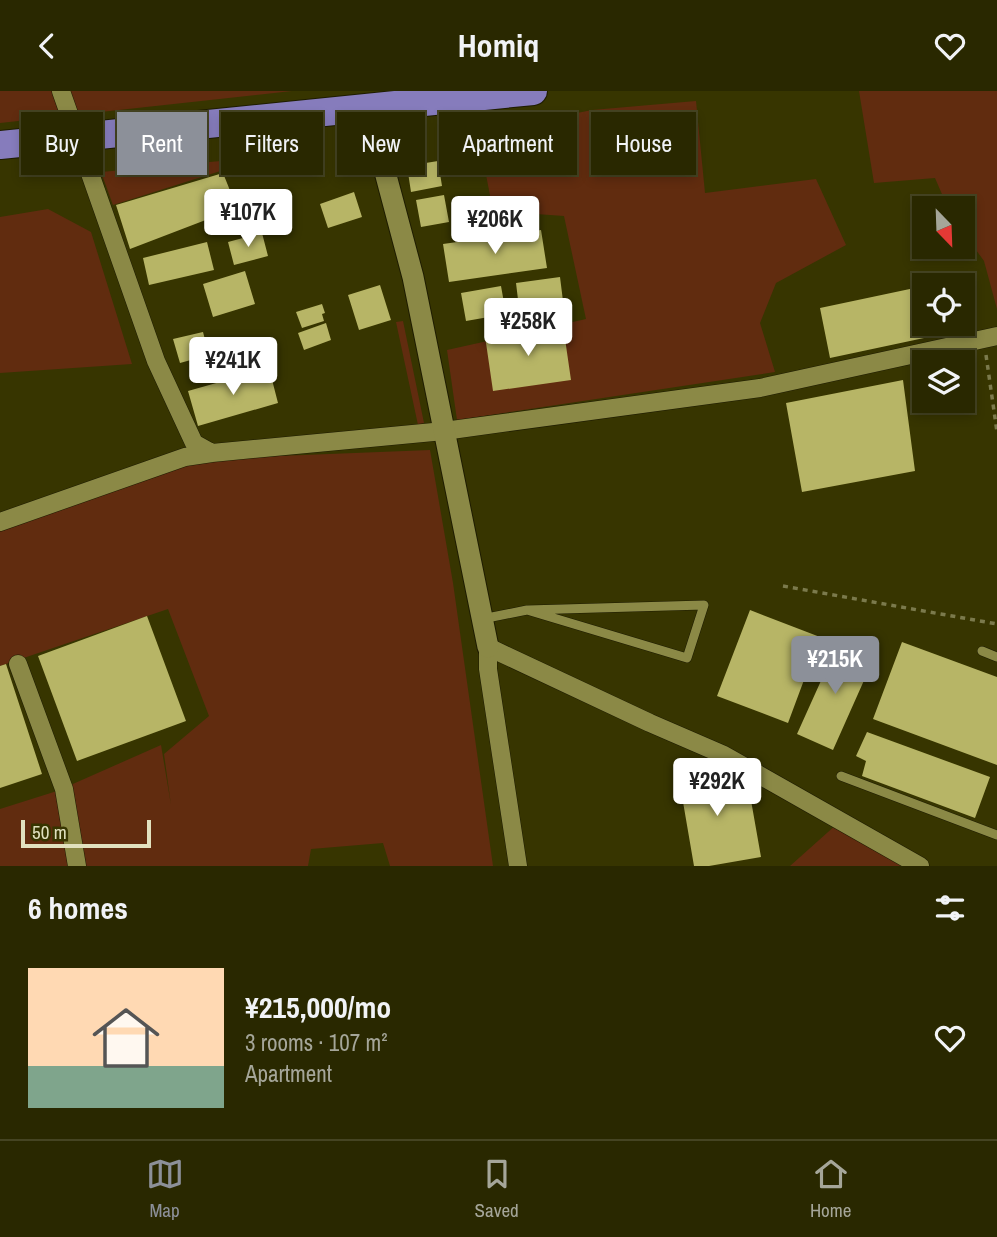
<!DOCTYPE html>
<html lang="en">
<head>
<meta charset="utf-8">
<style>
	:root { --surface:#292800; --page:#35340f; --text:#f1f3f6; --muted:#a5a699; --line:#454422; --accent:#8c9099 }
	body { margin:0; font-family:"Archivo Narrow",sans-serif; background:var(--page); color:var(--text); height:100vh; display:flex; flex-direction:column; font-size:26px; white-space:nowrap }
	* { box-sizing:border-box; margin:0 }
	p { font-size:23px; color:var(--muted) }
	.icon { flex:none; width:38px; height:38px; fill:none; stroke:currentColor; stroke-width:2; stroke-linecap:round; stroke-linejoin:round }
	.map { position:relative; height:775px; overflow:hidden }
	.drawer { display:flex; flex-direction:column; background:var(--surface); flex:1 }
	.drawer>* { flex:none }
	.hud { position:absolute; left:21px; top:21px; width:956px; height:63px; display:flex; gap:14px }
	.needle { width:46px; rotate:157deg }
	.fabs { position:absolute; left:912px; top:105px; display:grid; gap:14px }
	.fabs a { display:grid; place-items:center; width:63px; height:63px; border-radius:0px; background:var(--surface); box-shadow:0 4px 10px #0003,0 0 0 2px var(--line); font-size:35px }
	.scale { position:absolute; left:21px; bottom:18px; width:130px; box-sizing:border-box; padding-left:7px; border:4px solid #e1e1bf; border-top:0; font-size:19px; line-height:24px; white-space:nowrap; color:#e1e1bf; -webkit-text-stroke:5px #373500; paint-order:stroke }
	.price { position:absolute; translate:-50% -60px; padding:0 16px; border-radius:7px; background:#fff; color:#222; font-size:23px; line-height:46px; filter:drop-shadow(0 2px 4px #0008) }
	.price::after { content:''; position:absolute; left:50%; top:42px; width:21px; height:16px; margin-left:-10px; background:inherit; clip-path:polygon(0 0,100% 0,50% 100%) }
	.price.selected { background:var(--accent); color:#fff }
	ul { padding:0; list-style:none }
	li { display:flex; align-items:center; gap:21px; height:175px; padding:0 28px }
	li+li { border-top:2px solid var(--line) }
	li span { display:grid; place-items:center; flex:none; width:196px; height:140px; border-radius:0px; color:#555 }
	li>.icon { margin-inline-start:auto }
	span .icon { width:84px; height:84px; fill:#fffc; stroke-width:1 }
	li b { font-size:30px }
	h2 { display:flex; justify-content:space-between; align-items:center; height:84px; padding:0 28px; font-size:30px }
	.pill { padding:0 24px; border-radius:0px; background:var(--surface); box-shadow:0 4px 10px #0003,0 0 0 2px var(--line); font-size:24px; line-height:63px }
	.pill.selected { background:var(--accent); color:#fff }
	header { display:flex; justify-content:space-between; align-items:center; height:91px; padding:0 28px; background:var(--surface); font-size:32px; font-weight:700 }
	.dock { display:flex; justify-content:space-around; align-items:center; height:98px; border-top:2px solid var(--line); background:var(--surface); font-size:19px; color:var(--muted) }
	.dock a { display:grid; justify-items:center; gap:4px }
	.dock .selected { color:var(--accent) }
	.map>svg:first-child { display:block }
	.green { fill:#612c0f }
	.building { fill:#b7b566 }
	.lines { fill:none; stroke-linecap:round; stroke-linejoin:round }
	.service-casing { stroke:#1e1c00; stroke-width:10 }
	.minor-casing { stroke:#1e1c00; stroke-width:19 }
	.tertiary-casing { stroke:#1e1c00; stroke-width:23 }
	.trunk-casing { stroke:#1e1c00; stroke-width:30 }
	.path { stroke:#7b7a4c; stroke-width:3.5; stroke-dasharray:5 5; stroke-linecap:butt }
	.service { stroke:#8b8946; stroke-width:9 }
	.minor { stroke:#8b8946; stroke-width:18 }
	.tertiary { stroke:#8b8946; stroke-width:21 }
	.trunk { stroke:#867cbc; stroke-width:28 }
</style>
</head>
<body>
<header><svg class="icon" aria-label="back" viewBox="0 0 24 24"><path d="M15 5l-7 7 7 7"/></svg>Homiq<svg class="icon" aria-label="heart" viewBox="0 0 24 24"><path d="M12 20l-8-8c-3-5 5-10 8-4 3-6 11-1 8 4z"/></svg></header>
<div class="map">
<svg width="997" height="775" viewBox="0 0 997 775">
	<rect width="100%" height="100%" fill="#373500"/>
	<path class="green" d="M0 0H292L0 32Z
		M859 0H997V218L984 170 963 141 962 117H948L935 87 874 92Z
		M696 10 705 102 816 88 846 154 776 192 760 232 775 281 457 329 447 259 586 228 564 125 493 120 478 42 592 19Z
		M265 66 113 114 101 81Z
		M48 118 91 141 132 273 0 282V126Z
		M403 230 424 332 418 334 396 231Z
		M430 359 453 492 493 775H390L383 752 311 758 308 775H0V718L57 700 161 654 171 714 164 663 209 625 168 518 0 575V432L206 368Z
		M837 733 903 775H790Z"/>
	<path class="building" d="M438 70 442 95 411 101 407 75Z
		M223 82 237 117 130 158 116 114Z
		M354 101 362 126 328 137 320 113Z
		M444 104 449 131 421 136 416 109Z
		M541 139 547 177 449 191 443 153Z
		M262 142 268 165 234 174 228 151Z
		M207 151 214 179 149 194 143 167Z
		M245 180 255 213 213 226 203 193Z
		M560 186 564 218 520 225 516 192Z
		M380 194 391 229 359 239 348 204Z
		M501 195 506 223 466 230 461 202Z
		M924 195V233H956L957 240 830 267 820 217Z
		M322 213 325 222 322 223 324 230 302 237 296 221Z
		M326 232 331 249 304 259 298 242Z
		M563 234 571 289 493 300 485 245Z
		M203 241 209 264 180 272 173 248Z
		M269 277 278 312 198 335 188 300Z
		M903 289 915 380 802 401 786 312Z
		M750 519 820 546 788 632 717 605Z
		M147 525 186 630 77 670 38 565Z
		M902 551 997 586V674L873 628Z
		M838 552 874 567 833 659 797 643Z
		M6 573 42 683 0 697V575Z
		M867 641 990 686 975 727 862 685 866 670 856 665Z
		M676 670 708 672 711 694 749 698 761 766 709 775H694Z"/>
	<g class="lines">
		<g class="service-casing">
			<path id="service" d="M482 528 527 519 687 567 704 514 527 519
				M982 560 997 566
				M841 685 997 744"/>
		</g>
		<g class="minor-casing">
			<path id="minor" d="M61 0 156 270 194 352 212 362 444 340 760 297 997 245
				M0 431 185 366 212 362
				M18 573 64 698 77 775
				M518 775 488 578V556L650 632 724 664 920 775"/>
		</g>
		<g class="tertiary-casing">
			<path id="tertiary" d="M368 17 413 186 488 556"/>
		</g>
		<g class="trunk-casing">
			<path id="trunk" d="M0 54 533 0"/>
		</g>
		<path class="path" d="M986 264 997 341
			M783 495 997 533"/>
		<use href="#service" class="service"/>
		<use href="#minor" class="minor"/>
		<use href="#tertiary" class="tertiary"/>
		<use href="#trunk" class="trunk"/>
	</g>
</svg>
<div class="fabs">
<a><svg class="needle" viewBox="-14 -14 28 28"><path d="M0-13l5 13h-10z" fill="#e53935"/><path d="M0 13l5-13h-10z" fill="#a5a699"/></svg></a>
<a><svg class="icon" aria-label="locate" viewBox="0 0 24 24"><circle cx="12" cy="12" r="6"/><path d="M12 2v4M12 18v4M2 12h4M18 12h4"/></svg></a>
<a><svg class="icon" aria-label="layers" viewBox="0 0 24 24"><path d="M12 4l9 5-9 5-9-5zM3 14l9 5 9-5"/></svg></a>
</div>
<div class="scale">50 m</div>
<b class="price" style="left:248px;top:158px">¥107K</b>
<b class="price" style="left:495px;top:165px">¥206K</b>
<b class="price" style="left:528px;top:267px">¥258K</b>
<b class="price" style="left:233px;top:306px">¥241K</b>
<b class="price selected" style="left:835px;top:605px">¥215K</b>
<b class="price" style="left:717px;top:727px">¥292K</b>
<div class="hud">
<a class="pill">Buy</a>
<a class="pill selected">Rent</a>
<a class="pill">Filters</a>
<a class="pill">New</a>
<a class="pill">Apartment</a>
<a class="pill">House</a>
</div>
</div>
<section class="drawer">
<h2>6 homes<svg class="icon" aria-label="filters" viewBox="0 0 24 24"><path d="M4 7h16M4 17h16"/><circle cx="9" cy="7" r="2"/><circle cx="15" cy="17" r="2"/></svg></h2>
<ul>
<li><span style="background:linear-gradient(#ffd9b3 70%,#7fa58c 0)"><svg class="icon" aria-label="home" viewBox="0 0 24 24"><path d="M3 11l9-7 9 7M6 9v11h12V9"/></svg></span><div><b>¥215,000/mo</b><p>3 rooms · 107 m²</p><p>Apartment</p></div><svg class="icon" aria-label="heart" viewBox="0 0 24 24"><path d="M12 20l-8-8c-3-5 5-10 8-4 3-6 11-1 8 4z"/></svg></li>
</ul>
</section>
<nav class="dock">
<a class="selected"><svg class="icon" aria-label="map" viewBox="0 0 24 24"><path d="M3 6l6-2 6 2 6-2v14l-6 2-6-2-6 2zM9 4v14M15 6v14"/></svg>Map</a>
<a><svg class="icon" aria-label="saved" viewBox="0 0 24 24"><path d="M7 4h10v16l-5-4-5 4z"/></svg>Saved</a>
<a><svg class="icon" aria-label="home" viewBox="0 0 24 24"><path d="M3 11l9-7 9 7M6 9v11h12V9"/></svg>Home</a>
</nav>
</body>
</html>
